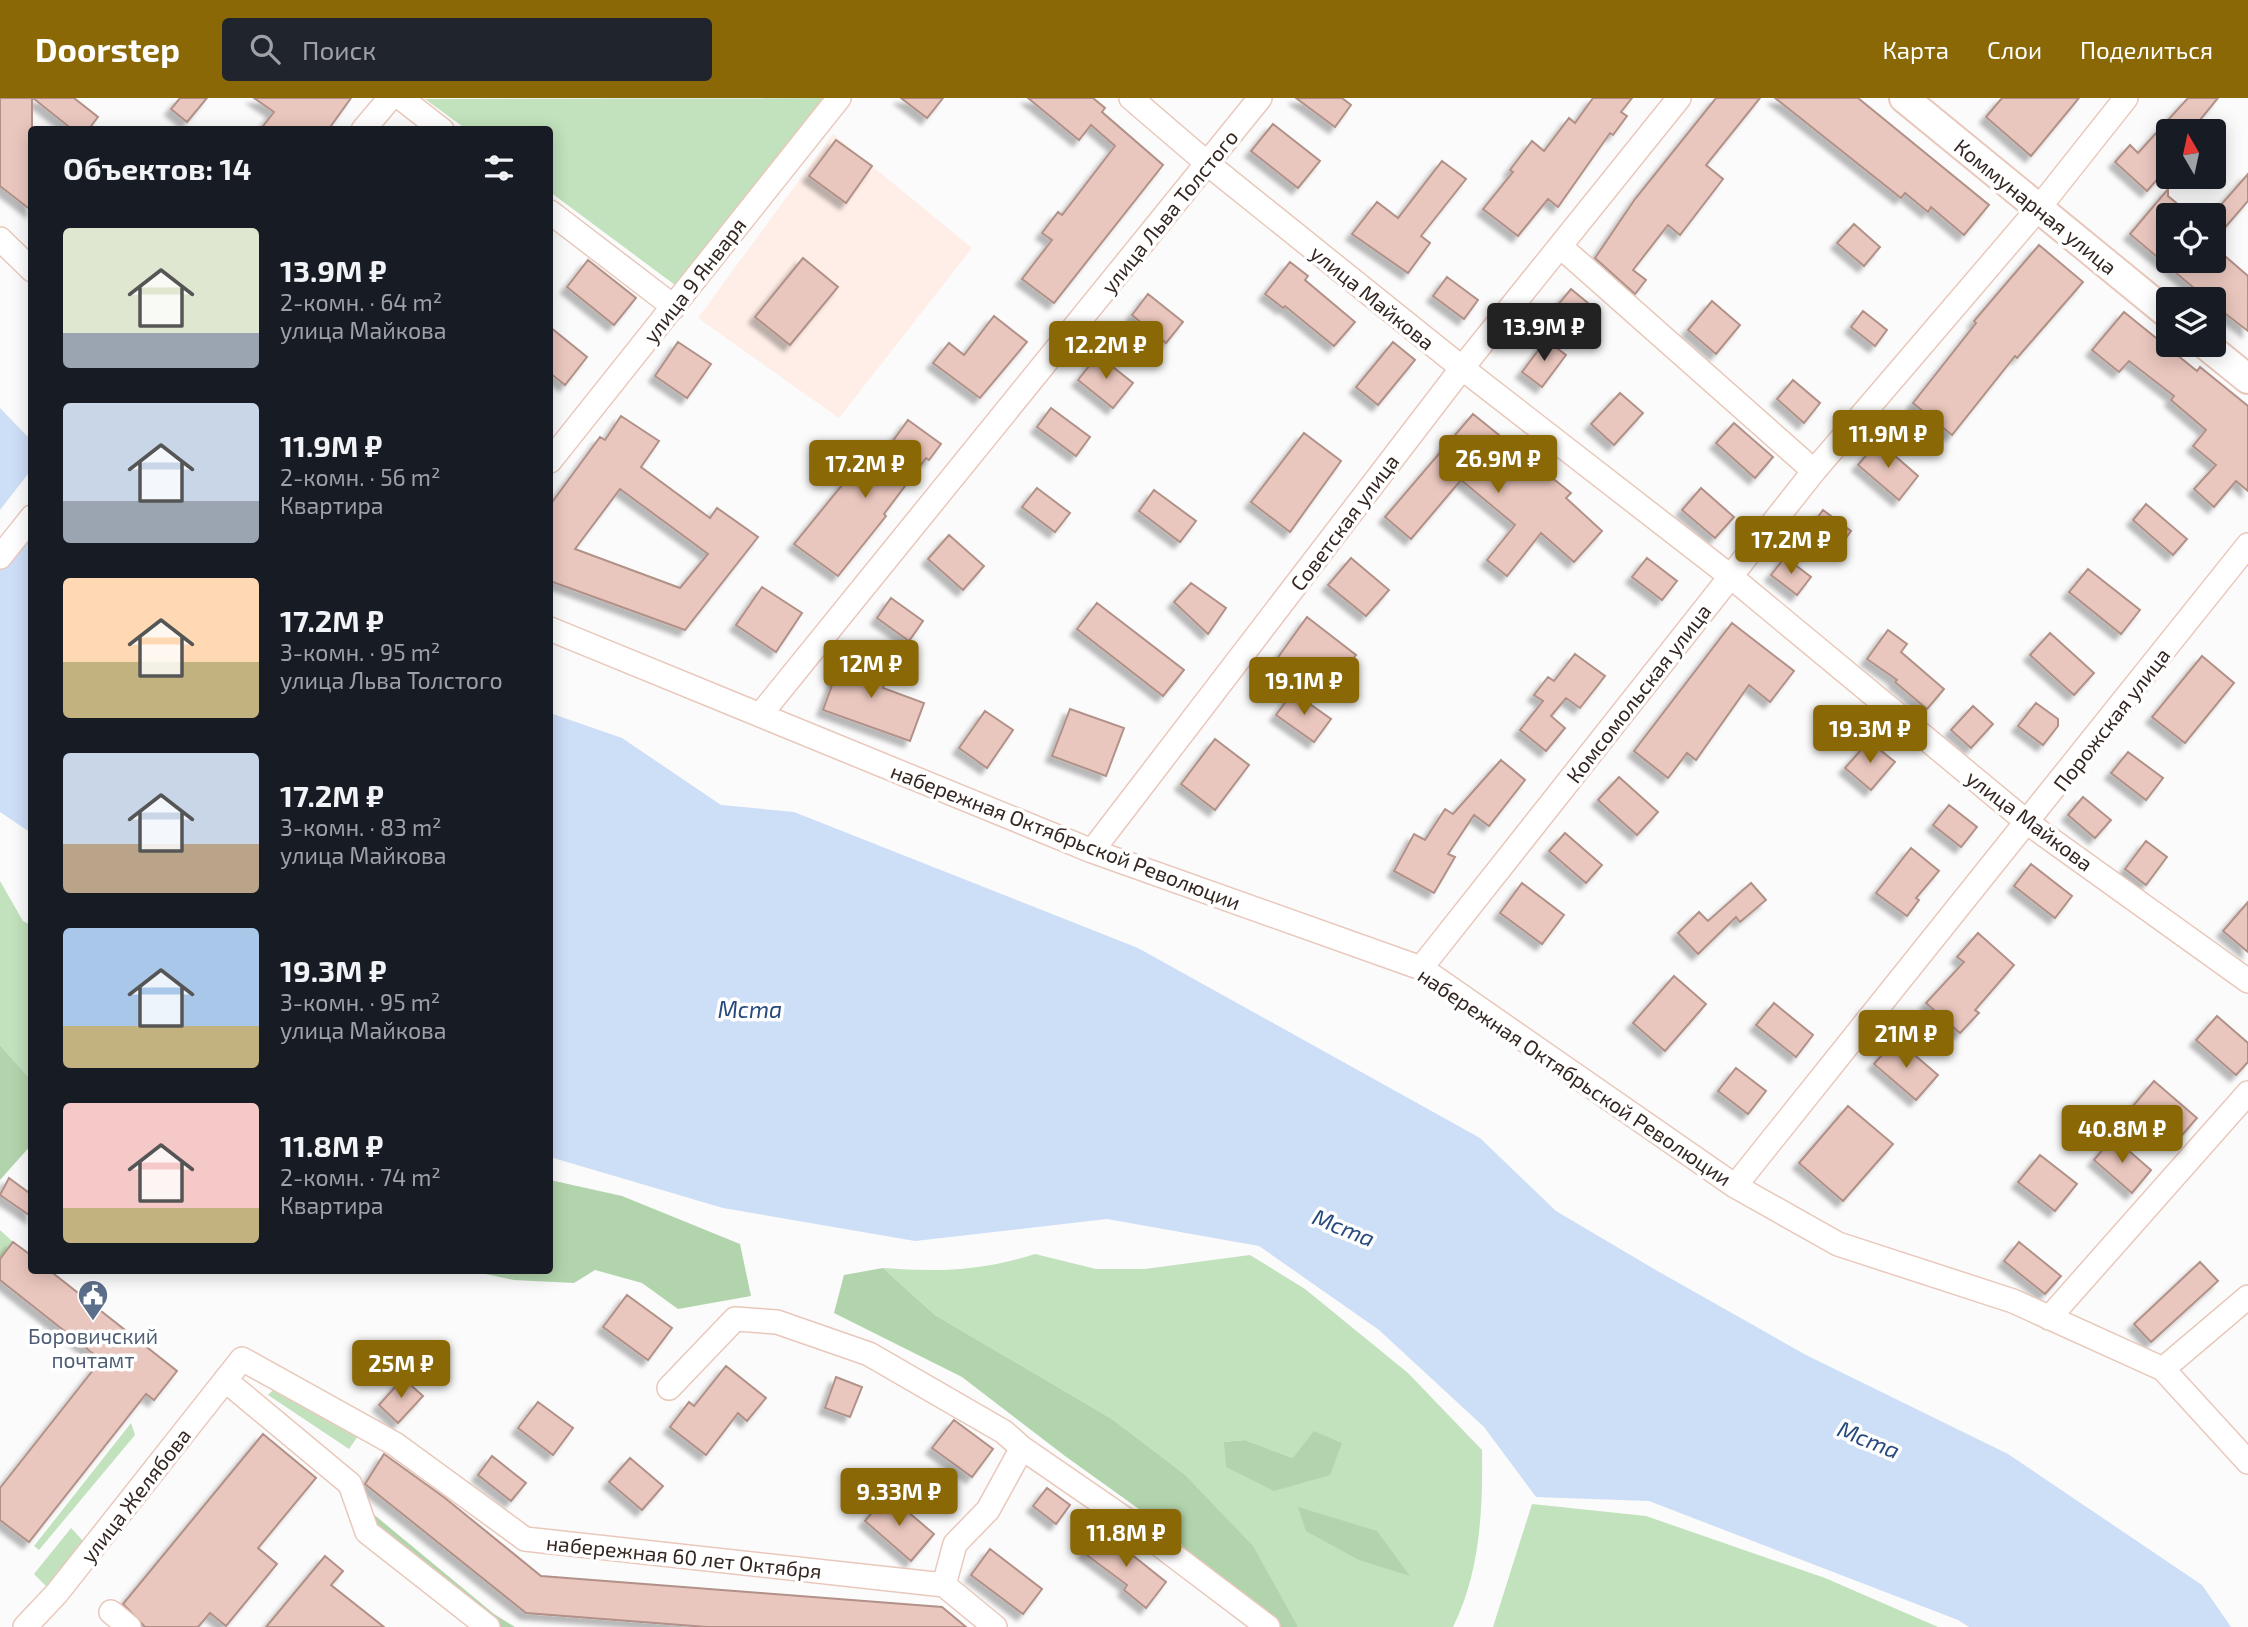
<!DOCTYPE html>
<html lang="ru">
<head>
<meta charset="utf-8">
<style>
	:root { --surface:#171b24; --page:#20242c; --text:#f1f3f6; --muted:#9ea1a6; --accent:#896805 }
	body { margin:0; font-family:"Exo 2",sans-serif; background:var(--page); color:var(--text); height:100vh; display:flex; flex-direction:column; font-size:26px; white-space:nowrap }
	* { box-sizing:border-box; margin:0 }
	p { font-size:23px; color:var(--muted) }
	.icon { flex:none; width:38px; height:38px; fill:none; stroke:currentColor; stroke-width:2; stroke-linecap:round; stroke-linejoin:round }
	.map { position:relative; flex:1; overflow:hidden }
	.details { position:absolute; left:28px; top:28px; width:525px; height:1148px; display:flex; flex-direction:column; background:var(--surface); border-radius:7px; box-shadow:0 4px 18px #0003 }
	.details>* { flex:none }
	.needle { width:46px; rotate:351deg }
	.fabs { position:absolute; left:2156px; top:21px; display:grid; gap:14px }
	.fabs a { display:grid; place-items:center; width:70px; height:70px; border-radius:7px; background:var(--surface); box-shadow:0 4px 18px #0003; font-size:35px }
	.price { position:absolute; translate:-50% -60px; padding:0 16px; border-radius:7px; background:var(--accent); color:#fff; font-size:23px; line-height:46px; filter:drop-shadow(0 2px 4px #0008) }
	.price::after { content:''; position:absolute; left:50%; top:42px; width:21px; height:16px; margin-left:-10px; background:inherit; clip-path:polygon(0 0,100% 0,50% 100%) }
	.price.current { background:#222; color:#fff }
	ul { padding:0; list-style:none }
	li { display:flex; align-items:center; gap:21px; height:175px; padding:0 35px }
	li span { display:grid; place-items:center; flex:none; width:196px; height:140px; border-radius:7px; color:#555 }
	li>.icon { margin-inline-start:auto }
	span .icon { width:84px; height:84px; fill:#fffc; stroke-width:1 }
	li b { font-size:30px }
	h2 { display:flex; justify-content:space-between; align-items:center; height:84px; padding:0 35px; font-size:30px }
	header { display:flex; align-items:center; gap:42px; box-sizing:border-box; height:98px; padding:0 35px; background:var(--accent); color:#fff }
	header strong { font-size:33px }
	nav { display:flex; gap:38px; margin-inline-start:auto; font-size:24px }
	.search { width:490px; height:63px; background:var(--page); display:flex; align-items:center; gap:18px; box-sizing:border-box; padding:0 24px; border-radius:7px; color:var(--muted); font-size:26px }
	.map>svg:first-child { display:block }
	.built { fill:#ffede7 }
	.green { fill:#c1e2bc; fill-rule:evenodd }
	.forest { fill:#b2d4ac }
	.water { fill:#cddef7 }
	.pier { fill:#fbfbfb }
	.building { fill:#eac7be; stroke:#b19188; stroke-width:2; fill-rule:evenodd; filter:url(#shadow) }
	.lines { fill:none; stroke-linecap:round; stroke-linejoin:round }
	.minor-casing { stroke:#e9c8bb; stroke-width:26 }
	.major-casing { stroke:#e9c8bb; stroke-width:32 }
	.minor { stroke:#fff; stroke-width:23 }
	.major { stroke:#fff; stroke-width:28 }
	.labels { text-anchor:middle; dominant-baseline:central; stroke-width:7; stroke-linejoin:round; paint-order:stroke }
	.street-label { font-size:21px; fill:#342722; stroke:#fff }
	.service-label { font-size:21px; fill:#4e5e75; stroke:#fff }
	.water-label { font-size:23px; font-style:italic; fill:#274a7d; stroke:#fff }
</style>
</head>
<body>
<header>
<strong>Doorstep</strong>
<div class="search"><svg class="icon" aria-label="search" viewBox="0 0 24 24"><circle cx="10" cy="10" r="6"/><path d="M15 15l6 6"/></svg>Поиск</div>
<nav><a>Карта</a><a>Слои</a><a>Поделиться</a></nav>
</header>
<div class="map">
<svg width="2248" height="1529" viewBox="0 0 2248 1529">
	<defs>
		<filter id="shadow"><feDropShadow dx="-6" dy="6" stdDeviation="2" flood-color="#0004"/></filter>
	</defs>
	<rect width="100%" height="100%" fill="#fbfbfb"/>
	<path class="built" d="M833 36 972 150 839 320 698 220Z"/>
	<path class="green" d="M827 0 675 187 550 94V32L466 31 425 1Z
		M0 783 23 823 31 827V982L0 947Z
		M0 1132 13 1144 0 1161Z
		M1035 1156 1096 1171H1145L1250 1157 1305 1191 1408 1275 1482 1352C1483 1412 1480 1475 1453 1529H1298L1183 1375 1112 1321 935 1217 883 1170C939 1174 981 1173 1035 1156ZM1245 1342 1293 1360 1224 1344Z
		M276 1289 358 1338 349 1351 268 1297Z
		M131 1325 135 1337 39 1452 34 1448Z
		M1532 1406 1646 1418 1825 1480 1938 1529H1493Z
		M71 1430 86 1446 47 1489 34 1476Z"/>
	<path class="forest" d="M0 947 31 982 32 1046 0 1082Z
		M550 1082 622 1098 740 1146 751 1198 678 1211 642 1185 595 1172 574 1185 514 1182 472 1173 550 1172Z
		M883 1170 935 1217 1112 1321 1183 1375 1253 1448 1298 1529H1264L1240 1514 1171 1434 1065 1358 962 1279 834 1215 844 1177Z
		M1314 1333 1342 1345 1330 1377 1274 1393 1226 1369 1224 1344 1245 1342 1293 1360Z
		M1298 1409 1377 1433 1410 1478 1359 1462 1306 1433Z
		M366 1410 494 1516 515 1529H488L358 1417Z"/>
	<path class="water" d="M0 310 31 342V735L0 714Z
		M550 615 622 640 721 707 794 714 1138 850 1480 1040 1556 1113 1654 1171 1806 1257 2008 1356 2202 1487 2231 1529H1969L1958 1522 1649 1403 1536 1399 1484 1329 1379 1232 1259 1148 1107 1121 915 1143 723 1110 550 1059Z"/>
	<path class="pier" d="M31 372 32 435 0 472V412Z"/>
	<path class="building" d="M0 0H32V113L0 88Z
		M33 0H74L98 19 88 32H73Z
		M180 0H207L187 24 171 11Z
		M254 0H351L328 32H260L274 14Z
		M901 0H943L927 20Z
		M1028 0H1093L1105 10 1102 14 1163 67 1054 205 1022 181 1052 142 1042 135 1058 114 1062 117 1115 48 1091 27 1079 42Z
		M1296 0H1342L1351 7 1335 29Z
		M1593 0H1632L1621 14 1627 18 1613 37 1610 35 1558 109 1548 101 1518 138 1483 111 1513 74 1510 72 1532 43 1544 53 1569 20 1575 25Z
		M1716 0H1760L1706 67 1723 81 1680 137 1668 127 1633 172 1646 182 1635 196 1595 160 1635 101Z
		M1775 0H1858L1989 107 1964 137 1931 109 1928 114 1905 95 1901 100Z
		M2002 0H2079L2031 58 1986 19Z
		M2188 0H2218L2191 33H2168V69L2147 93 2115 64 2130 47 2138 55Z
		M1273 26 1320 63 1298 90 1251 53Z
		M836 42 872 68 846 105 809 78Z
		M1442 63 1466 81 1421 138 1430 145 1408 175 1352 136 1377 104 1398 120Z
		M2248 76V103L2222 133 2214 126 2212 117Z
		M2168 91V98L2191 117H2168V163H2214L2218 152 2248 178V233L2214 207V201H2207L2130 136Z
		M1854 126 1880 149 1864 168 1837 145Z
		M2039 147 2083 184 2017 260 2015 258 1952 337 1913 305 1976 225 1974 223Z
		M803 160 838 189 790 247 755 219Z
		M588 162 636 200 614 227 567 189Z
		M1290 164 1308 178 1305 182 1355 224 1334 248 1285 208 1283 210 1265 196Z
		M1447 179 1478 202 1464 221 1433 198Z
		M1571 191 1600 215 1586 233 1556 209Z
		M1148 196 1183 224 1166 245 1132 217Z
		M1712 203 1740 227 1716 256 1688 232Z
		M1863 213 1887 232 1875 248 1851 229Z
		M2124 214 2197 273 2200 269 2248 308V393L2236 383 2214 409 2194 391 2216 367 2193 348 2206 332 2171 302 2174 298 2129 263 2119 274 2092 252Z
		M994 218 1027 244 980 300 933 265 949 245 964 257Z
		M550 229 587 259 565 287 550 275Z
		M1546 242 1566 257 1542 289 1522 274Z
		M678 244 711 266 687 300 655 278Z
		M1393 244 1415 262 1378 307 1356 289Z
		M1098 257 1133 285 1113 310 1078 282Z
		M1793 282 1820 305 1804 325 1777 301Z
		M1620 295 1643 315 1614 347 1591 326Z
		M1051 310 1090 339 1076 358 1037 329Z
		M1473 316 1571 395 1566 400 1602 433 1574 464 1541 435 1507 478 1487 462 1515 427 1461 382 1411 441 1385 419Z
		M621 318 659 343 641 369 710 420 717 410 758 439 685 532 550 483V407L600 339 605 342ZM620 391 708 456 680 490 575 451Z
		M908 322 941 346 929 362 926 360 884 416 886 418 838 478 794 446 869 354 879 362Z
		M1734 325 1773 359 1755 380 1716 345Z
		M1304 335 1341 363 1290 434 1251 404Z
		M1878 343 1918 378 1899 402 1858 367Z
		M1037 390 1070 415 1055 434 1022 409Z
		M1701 390 1734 419 1715 440 1682 412Z
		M1154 392 1196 423 1180 444 1139 413Z
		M2146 406 2187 441 2173 457 2133 422Z
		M1823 412 1851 433 1840 448 1812 427Z
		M949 437 984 468 963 492 928 461Z
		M1785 459 1811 479 1797 497 1771 477Z
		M1351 460 1389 492 1366 518 1328 487Z
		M1647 460 1677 483 1662 502 1632 479Z
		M2088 471 2140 512 2121 536 2069 494Z
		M1191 485 1226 510 1208 536 1174 504Z
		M762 489 802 515 776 554 736 527Z
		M891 500 923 523 909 543 877 520Z
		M1097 505 1184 572 1163 598 1077 531Z
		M1307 519 1356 557 1337 582 1319 568 1300 591 1271 569Z
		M1732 525 1794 573 1770 604 1749 587 1696 662 1687 655 1668 680 1634 653Z
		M1888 532 1907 546 1901 554 1944 591 1927 611 1895 584 1897 582 1867 561Z
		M2050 535 2094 575 2074 597 2030 557Z
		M1575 556 1605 578 1580 610 1566 600 1551 618 1565 630 1546 653 1520 632 1543 603 1534 597 1548 579 1554 583Z
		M843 557 889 574 883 590 924 605 910 643 823 612Z
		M2202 558 2234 585 2185 645 2152 619Z
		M1293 594 1331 621 1314 644 1276 617Z
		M2036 605 2058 621V628L2043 647 2018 628Z
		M1973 608 1993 626 1971 650 1951 632Z
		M1070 611 1124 630 1106 678 1052 658Z
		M985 613 1013 632 987 670 959 650Z
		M1215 641 1249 667 1215 712 1181 686Z
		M1869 643 1895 664 1871 692 1845 670Z
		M2128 654 2163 680 2146 702 2111 675Z
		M1501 662 1525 682 1489 728 1474 717 1448 756 1455 759 1434 795 1394 773 1414 736 1425 742 1445 711 1453 716Z
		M1619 679 1658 714 1637 737 1598 702Z
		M2083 699 2111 722 2095 740 2068 717Z
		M1949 707 1977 729 1961 749 1933 727Z
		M1565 735 1602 767 1586 785 1549 753Z
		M2146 743 2167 759 2146 787 2125 771Z
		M1911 750 1939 773 1916 800 1919 802 1907 818 1876 795Z
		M2031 766 2072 798 2055 820 2014 788Z
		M1522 785 1564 817 1542 846 1500 815Z
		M1751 785 1766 802 1740 824 1736 819 1698 856 1678 835 1699 814 1708 823Z
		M2248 804V854L2223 833Z
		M1978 835 2014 867 1975 912 1979 915 1960 935 1926 905 1964 864 1957 859Z
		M1674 878 1706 906 1665 953 1633 925Z
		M1774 905 1813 937 1796 959 1756 927Z
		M2217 918 2248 945V964L2236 977 2196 942Z
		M1896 941 1938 977 1916 1002 1874 966Z
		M1736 970 1766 993 1748 1016 1718 993Z
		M2154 983 2197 1020 2176 1044 2133 1008Z
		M1848 1008 1893 1046 1843 1103 1799 1065Z
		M2113 1039 2151 1072 2132 1095 2094 1062Z
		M2040 1057 2077 1086 2055 1113 2018 1084Z
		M9 1080 32 1097V1119L0 1097Z
		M13 1144 32 1158V1172H49L177 1273 154 1302 146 1296 29 1444 0 1422V1390L101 1262 0 1182V1161Z
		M2019 1144 2061 1178 2045 1196 2004 1163Z
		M2200 1164 2218 1183 2151 1244 2134 1226Z
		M627 1197 672 1230 648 1262 603 1229Z
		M726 1268 766 1300 747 1323 738 1315 706 1357 670 1329 689 1304 694 1308Z
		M836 1279 862 1289 850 1319 825 1310Z
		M403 1280 423 1298 398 1325 379 1307Z
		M538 1304 573 1330 553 1357 518 1330Z
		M954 1322 993 1351 972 1379 932 1350Z
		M263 1336 316 1380 258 1450 277 1466 226 1528 210 1515 198 1529H145L123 1506Z
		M384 1356 445 1400 541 1478 942 1509 966 1529H707L526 1515 365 1386Z
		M492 1358 526 1385 511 1403 478 1377Z
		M630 1360 663 1388 642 1412 609 1384Z
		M1047 1390 1070 1407 1056 1426 1033 1408Z
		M887 1396 934 1436 911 1463 865 1423Z
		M1101 1432 1166 1484 1146 1510 1124 1492 1127 1487 1084 1455Z
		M990 1451 1042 1491 1023 1516 971 1477Z
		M325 1458 343 1473 331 1487 384 1529H266Z"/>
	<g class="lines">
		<g class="minor-casing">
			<path id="minor" d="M401 0 442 32
				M1131 0 1208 66 1462 270 1730 478 2028 725 2248 883
				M363 32 390 0
				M550 114 674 209
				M0 141 32 172
				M1561 149 1814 373
				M550 363 839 0
				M0 459 32 419
				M550 531 1092 753 1421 870 1735 1088 1838 1146 2013 1203 2163 1271 2248 1364
				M760 617 1260 0
				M1092 753 1462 270 1679 0
				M1421 870 1814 373 2038 111 2126 0
				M1735 1088 2248 447
				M2049 1220 2248 995
				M2163 1271 2248 1199
				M225 1282 350 1386 367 1434 488 1529
				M669 1290 735 1221 777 1224 869 1256 1004 1334 1022 1350 988 1412 955 1446 944 1487
				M1022 1350 1128 1423 1268 1529
				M111 1514 129 1529
				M25 1529 57 1495 242 1261 395 1346 525 1441 944 1487 995 1529"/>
		</g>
		<g class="major-casing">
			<path id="major" d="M1904 0 2168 216
				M2206 247 2248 281"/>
		</g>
		<use href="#minor" class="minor"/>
		<use href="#major" class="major"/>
	</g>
	<defs>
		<g id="civic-pin" transform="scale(1.575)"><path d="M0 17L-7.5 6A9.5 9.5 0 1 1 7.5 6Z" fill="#5c6f8a" stroke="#fff"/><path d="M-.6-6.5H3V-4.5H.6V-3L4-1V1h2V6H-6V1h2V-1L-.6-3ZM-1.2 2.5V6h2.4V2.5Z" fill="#fff"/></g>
	</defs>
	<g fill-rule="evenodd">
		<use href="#civic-pin" x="93" y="1197"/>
	</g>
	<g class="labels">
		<g class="street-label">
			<text transform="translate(2036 108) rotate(39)">Коммунарная улица</text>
			<text transform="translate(1169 113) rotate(-51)">улица Льва Толстого</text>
			<text transform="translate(694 182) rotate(-52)">улица 9 Января</text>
			<text transform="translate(1373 199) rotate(39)">улица Майкова</text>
			<text transform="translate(1344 424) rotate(-53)">Советская улица</text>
			<text transform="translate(1638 595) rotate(-52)">Комсомольская улица</text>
			<text transform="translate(2111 621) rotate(-52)">Порожская улица</text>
			<text transform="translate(2030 722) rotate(37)">улица Майкова</text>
			<text transform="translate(1066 738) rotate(21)">набережная Октябрьской Революции</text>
			<text transform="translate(1575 978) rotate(34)">набережная Октябрьской Революции</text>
			<text transform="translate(135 1397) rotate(-52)">улица Желябова</text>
			<text transform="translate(684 1458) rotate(6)">набережная 60 лет Октября</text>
		</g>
		<g class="service-label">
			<text x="93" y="1237">Боровичский<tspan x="93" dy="24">почтамт</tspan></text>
		</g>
		<g class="water-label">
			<text x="750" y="911">Мста</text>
			<text transform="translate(1344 1129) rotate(22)">Мста</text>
			<text transform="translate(1869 1341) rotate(22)">Мста</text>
		</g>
	</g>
</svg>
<div class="fabs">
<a><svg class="needle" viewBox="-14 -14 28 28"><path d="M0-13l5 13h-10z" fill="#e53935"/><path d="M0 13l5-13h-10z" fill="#9ea1a6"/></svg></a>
<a><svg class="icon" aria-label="locate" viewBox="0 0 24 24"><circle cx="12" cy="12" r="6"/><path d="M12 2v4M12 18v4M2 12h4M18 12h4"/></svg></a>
<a><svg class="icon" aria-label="layers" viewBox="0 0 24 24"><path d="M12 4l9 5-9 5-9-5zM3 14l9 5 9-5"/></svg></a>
</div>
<b class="price current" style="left:1544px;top:265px">13.9M ₽</b>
<b class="price" style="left:1106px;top:283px">12.2M ₽</b>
<b class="price" style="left:1888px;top:372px">11.9M ₽</b>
<b class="price" style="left:1498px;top:397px">26.9M ₽</b>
<b class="price" style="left:865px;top:402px">17.2M ₽</b>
<b class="price" style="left:1791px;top:478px">17.2M ₽</b>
<b class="price" style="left:871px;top:602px">12M ₽</b>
<b class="price" style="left:1304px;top:619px">19.1M ₽</b>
<b class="price" style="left:1870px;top:667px">19.3M ₽</b>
<b class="price" style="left:1906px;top:972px">21M ₽</b>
<b class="price" style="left:2122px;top:1067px">40.8M ₽</b>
<b class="price" style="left:401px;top:1302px">25M ₽</b>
<b class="price" style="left:899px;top:1430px">9.33M ₽</b>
<b class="price" style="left:1126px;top:1471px">11.8M ₽</b>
<section class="details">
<h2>Объектов: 14<svg class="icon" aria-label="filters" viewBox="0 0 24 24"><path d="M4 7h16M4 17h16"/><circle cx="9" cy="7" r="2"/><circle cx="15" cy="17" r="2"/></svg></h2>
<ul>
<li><span style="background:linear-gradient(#dfe7d0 75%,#9aa5b1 0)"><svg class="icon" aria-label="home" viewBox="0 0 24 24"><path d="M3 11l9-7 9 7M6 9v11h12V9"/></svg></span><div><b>13.9M ₽</b><p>2-комн. · 64 m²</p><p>улица Майкова</p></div></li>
<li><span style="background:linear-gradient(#c9d6e8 70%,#9aa5b1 0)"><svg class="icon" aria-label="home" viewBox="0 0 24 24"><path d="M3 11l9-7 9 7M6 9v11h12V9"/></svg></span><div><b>11.9M ₽</b><p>2-комн. · 56 m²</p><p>Квартира</p></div></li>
<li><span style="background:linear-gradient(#ffd9b3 60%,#c2b280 0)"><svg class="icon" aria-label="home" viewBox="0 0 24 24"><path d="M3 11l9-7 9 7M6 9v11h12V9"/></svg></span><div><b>17.2M ₽</b><p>3-комн. · 95 m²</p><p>улица Льва Толстого</p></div></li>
<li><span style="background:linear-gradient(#c9d6e8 65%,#b9a48a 0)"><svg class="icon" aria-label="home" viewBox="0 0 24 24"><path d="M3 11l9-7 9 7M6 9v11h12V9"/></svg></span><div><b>17.2M ₽</b><p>3-комн. · 83 m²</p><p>улица Майкова</p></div></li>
<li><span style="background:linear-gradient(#a9c7e8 70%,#c2b280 0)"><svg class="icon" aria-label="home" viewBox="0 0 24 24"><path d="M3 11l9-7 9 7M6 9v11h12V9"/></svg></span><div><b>19.3M ₽</b><p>3-комн. · 95 m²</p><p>улица Майкова</p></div></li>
<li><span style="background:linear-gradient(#f6c9c9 75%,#c2b280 0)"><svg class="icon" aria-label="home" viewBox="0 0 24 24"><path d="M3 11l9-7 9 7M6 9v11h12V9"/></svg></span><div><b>11.8M ₽</b><p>2-комн. · 74 m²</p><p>Квартира</p></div></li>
</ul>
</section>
</div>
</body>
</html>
